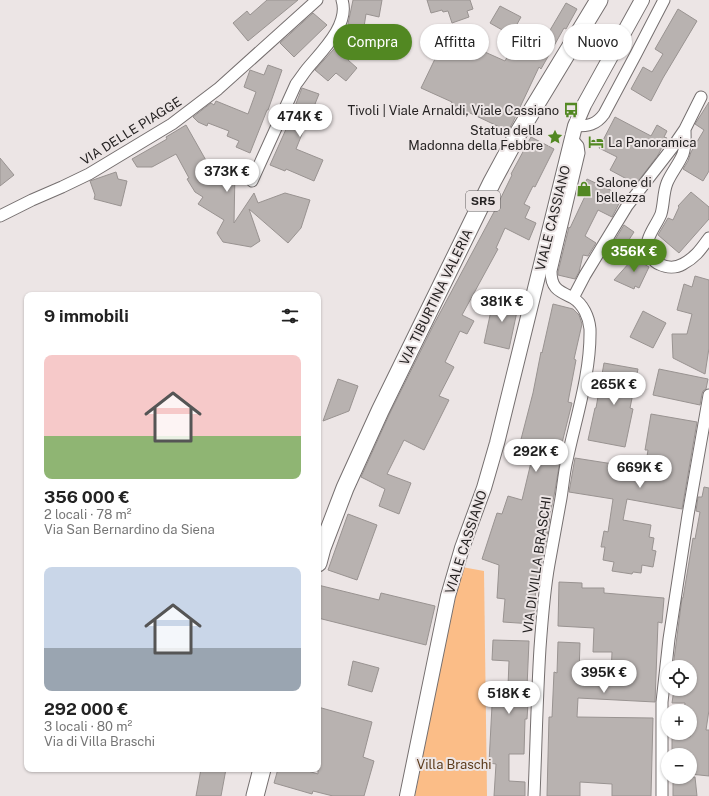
<!DOCTYPE html>
<html lang="it">
<head>
<meta charset="utf-8">
<style>
	:root { --surface:#fff; --page:#f2f2f2; --text:#222; --muted:#767676; --accent:#528822 }
	body { margin:0; font-family:"Public Sans",sans-serif; background:var(--page); color:var(--text); height:100vh; display:flex; flex-direction:column; font-size:15px; white-space:nowrap }
	* { box-sizing:border-box; margin:0 }
	p { font-size:13px; color:var(--muted) }
	.icon { flex:none; width:22px; height:22px; fill:none; stroke:currentColor; stroke-width:2; stroke-linecap:round; stroke-linejoin:round }
	.map { position:relative; flex:1; overflow:hidden }
	.side { position:absolute; left:24px; top:292px; width:297px; height:480px; display:flex; flex-direction:column; background:var(--surface); border-radius:8px; box-shadow:0 1px 3px #0004 }
	.side>* { flex:none }
	.banner { position:absolute; left:333px; top:24px; width:316px; height:36px; display:flex; gap:8px }
	.buttons { position:absolute; left:661px; top:660px; display:grid; gap:8px }
	.buttons a { display:grid; place-items:center; width:36px; height:36px; border-radius:50%; background:var(--surface); box-shadow:0 1px 3px #0004; font-size:20px }
	.price { position:absolute; translate:-50% -34px; padding:0 9px; border-radius:14px; background:#fff; color:#222; font-size:13px; line-height:26px; filter:drop-shadow(0 1px 2px #0008) }
	.price::after { content:''; position:absolute; left:50%; top:24px; width:12px; height:9px; margin-left:-6px; background:inherit; clip-path:polygon(0 0,100% 0,50% 100%) }
	.price.current { background:var(--accent); color:#fff }
	ul { padding:0; list-style:none }
	li { display:grid; align-content:center; gap:8px; height:212px; padding:0 20px }
	li span { display:grid; place-items:center; height:124px; border-radius:8px; color:#555 }
	li>.icon { margin-inline-start:auto }
	span .icon { width:72px; height:72px; fill:#fffc; stroke-width:1 }
	li b { font-size:17px }
	h2 { display:flex; justify-content:space-between; align-items:center; height:48px; padding:0 20px; font-size:17px }
	.tag { padding:0 14px; border-radius:18px; background:var(--surface); box-shadow:0 1px 3px #0004; font-size:14px; line-height:36px }
	.tag.current { background:var(--accent); color:#fff }
	.map>svg:first-child { display:block }
	.green { fill:#fbbd87 }
	.building { fill:#b8b2b0; stroke:#999391 }
	.lines { fill:none; stroke-linecap:round; stroke-linejoin:round }
	.minor-casing { stroke:#756f6f; stroke-width:13 }
	.tertiary-casing { stroke:#756f6f; stroke-width:16 }
	.primary-casing { stroke:#756f6f; stroke-width:19 }
	.minor { stroke:#fff; stroke-width:11 }
	.tertiary { stroke:#fff; stroke-width:14 }
	.primary { stroke:#fff; stroke-width:17 }
	.labels { text-anchor:middle; dominant-baseline:central; stroke-width:4; stroke-linejoin:round; paint-order:stroke }
	.shield { fill:#ece5e5; stroke:#615d5d; stroke-width:1 }
	.shield-label { font-size:12px; font-weight:bold; fill:#262323 }
	.poi-label { font-size:13px; fill:#262323; stroke:#ece5e5; text-anchor:end }
	.street-label { font-size:13px; fill:#262323; stroke:#ece5e5 }
	.park-label { font-size:13px; fill:#5c3c1d; stroke:#ece5e5 }
</style>
</head>
<body>
<div class="map">
<svg width="709" height="796" viewBox="0 0 709 796">
	<rect width="100%" height="100%" fill="#ece5e5"/>
	<path class="green" d="M462 567 484 571 487 796H415L442 660Z"/>
	<path class="building" d="M267 0H298L248 41 233 23 247 11 250 15Z
		M353 0H382L379 17 366 14 364 27 348 24Z
		M427 0H470L473 9 467 11 469 17 452 23 448 11 443 12 442 10 431 13Z
		M566 3 577 9 566 29 564 28 541 69 539 67 513 122 508 131 451 104 452 102 421 88 446 36H449L505 61 517 39 532 47 540 33 546 37Z
		M500 6 521 17 511 35 490 23Z
		M678 9 697 21 663 78 651 101 631 89 643 67 652 72 663 54 655 49Z
		M313 13 327 25 294 57 280 43Z
		M342 40 345 43V41L356 50 348 60 357 68 346 81 336 73 328 81 315 70Z
		M268 65 282 70 268 110H267L250 153 236 147 239 141 227 136 229 131 208 123 207 126 198 122 193 117 211 103 214 105 216 101 248 114 256 92 244 87 250 70 264 75Z
		M302 88 319 94 315 104 327 109 319 129 306 124 296 149 323 160 314 181 286 169 285 171 270 165 287 127Z
		M709 102V171L703 181 683 169 688 161 691 152 704 130 695 124Z
		M615 117 651 136 657 125 667 131 664 137 667 138 658 155 636 184 610 170 617 157 599 148Z
		M186 125 212 171H235L234 223 254 193 258 203 285 193 310 200 301 228 288 243 249 209 260 241 251 247 223 242 217 233 224 220 198 204 203 197 195 192 187 179 189 178 176 154 152 167H137L132 159 167 139 166 137Z
		M531 137 554 149 535 187 533 186 524 204 530 207 525 218 536 223 529 240 505 228 496 248 498 249 462 315 474 321 467 334 460 331 445 362 454 367 439 396 449 400 424 450 404 440 387 474 411 483 399 514 379 506 385 489 361 477 389 415 433 326 494 212 512 175 511 174Z
		M0 158 14 175 0 186Z
		M116 172 118 179 127 181 121 206 94 199 95 195 90 181Z
		M587 179 623 196 612 217 598 210 585 236 596 243 588 256 583 255 579 272 575 279 558 275V272L569 227 570 228 587 192 582 190Z
		M691 192 709 207V219L679 253 658 235 668 218 673 220 679 207 678 206Z
		M624 225 634 232 623 249 613 243Z
		M638 253 642 255 645 261 644 264 649 267 639 288 635 286 634 289 614 280Z
		M695 276 709 280V348L705 374 673 358 672 334H687L692 314 677 310 684 284 692 287Z
		M494 297 519 302 509 349 484 343Z
		M553 304 573 309 579 315 582 324 574 359 576 360 568 402 572 403 559 455H561L554 496 549 519H550L544 553 537 577 533 624 503 622 505 599 497 598 499 565 482 559 497 513 502 514 508 496 522 500 534 450 519 447 533 393 541 352 542 353Z
		M643 311 666 323 653 348 630 337Z
		M604 363 638 369 630 408 633 409 625 447 588 440 595 408H596Z
		M659 369 708 379 706 389 703 391 702 394 700 405 653 395Z
		M338 379 358 386 349 411 323 421Z
		M651 414 697 422 682 509 627 499 623 520 651 525 649 537 654 538 652 550 656 551 653 567 642 565 641 573 633 572 632 574 612 571 614 562 603 560 605 547H601L604 531 608 532 613 499 569 492 575 458 645 469 648 450H645Z
		M704 487 709 488V710L706 730H709V776L690 774V755H672V737H690V711H684L685 703H672L674 689H690V667H673L682 598H683L693 538 695 539 700 512 696 511 698 497H702Z
		M348 514 377 525 357 580 328 570Z
		M559 582 582 583V588H604V593L664 598 662 623 658 622 655 702 578 698 577 717 653 718 651 796H612V784L580 782V796H547L549 717H552L554 672 557 673 558 642 580 643 579 674 611 675 612 652H593L594 628 558 626Z
		M318 585 379 600 381 593 435 606 426 645 318 618Z
		M493 640 529 641 527 687H529L527 719H525L524 754H509V781L525 782V796H494L496 764 489 763 493 686H508L509 661 492 660Z
		M353 661 379 668 372 692 348 685Z
		M318 707 372 722 363 757 374 761 364 796H333L313 791 312 794 274 783 278 769H301L318 774Z
		M201 769H226L221 796H196Z
		M673 777H695L697 796H673Z"/>
	<g class="lines">
		<g class="minor-casing">
			<path id="minor" d="M575 126C588 126 596 125 604 114L636 54 664 0
				M685 129 701 97
				M572 139 578 146 579 153 551 271C551 289 559 291 573 298L585 275 627 206 672 148 685 129C685 138 686 146 683 154 679 164 671 173 667 183 663 193 664 204 661 214 656 227 641 241 650 256 653 260 656 263 659 264 667 268 676 268 683 264 696 257 701 249 709 238
				M252 181 296 84C300 79 303 74 307 69 321 52 350 25 342 0
				M0 216 32 200 62 187 89 174 172 124 218 89 317 0
				M534 796C536 747 537 697 540 648 542 620 544 592 549 564 553 542 557 520 561 498 563 486 564 472 567 460 576 417 591 373 590 329 589 317 583 304 573 298
				M662 796V702L669 639 688 515 709 395"/>
		</g>
		<g class="tertiary-casing">
			<path id="tertiary" d="M407 796 448 596 462 548 484 488 497 443 575 126 584 105 642 0"/>
		</g>
		<g class="primary-casing">
			<path id="primary" d="M318 563 322 548 345 488 380 411 492 182 519 132 599 0
				M255 796 262 769"/>
		</g>
		<use href="#minor" class="minor"/>
		<use href="#tertiary" class="tertiary"/>
		<use href="#primary" class="primary"/>
	</g>
	<defs>
		<g id="bus-bare" transform="scale(1.2)"><path d="M-5-6H5V4H4V6H2V4H-2V6H-4V4H-5ZM-3.5-4V0h7V-4ZM-3.5 1.2v1.5H-2V1.2ZM2 1.2v1.5H3.5V1.2Z" fill="#528822" stroke="#ece5e5" stroke-width="2.5" paint-order="stroke"/></g>
		<g id="sight-bare" transform="scale(1.2)"><path d="M0-6L1.8-2.2L6-1.7L2.9 1.2L3.7 5.4L0 3.3L-3.7 5.4L-2.9 1.2L-6-1.7L-1.8-2.2Z" fill="#528822" stroke="#ece5e5" stroke-width="2.5" paint-order="stroke"/></g>
		<g id="hotel-bare" transform="scale(1.2)"><path d="M-6-4.5h1.5V1H6V5H4.5V3h-9V5H-6ZM-4 0a1.8 1.8 0 1 1 3.6 0ZM.5 0V-2.5h3Q6-2.5 6 0Z" fill="#528822" stroke="#ece5e5" stroke-width="2.5" paint-order="stroke"/></g>
		<g id="shop-bare" transform="scale(1.2)"><path d="M-5-2.5h2.3a2.7 3.5 0 0 1 5.4 0H5L5.5 6h-11ZM-1.5-2.5h3a1.5 2.3 0 0 0-3 0Z" fill="#528822" stroke="#ece5e5" stroke-width="2.5" paint-order="stroke"/></g>
	</defs>
	<g fill-rule="evenodd">
		<use href="#bus-bare" x="571" y="110"/>
		<use href="#sight-bare" x="555" y="137"/>
		<use href="#hotel-bare" x="596" y="142"/>
		<use href="#shop-bare" x="584" y="189"/>
	</g>
	<g class="labels">
		<rect class="shield" x="466" y="191" width="34" height="20" rx="3"/>
		<g class="shield-label">
			<text x="483" y="201">SR5</text>
		</g>
		<g class="poi-label">
			<text x="559" y="110">Tivoli | Viale Arnaldi, Viale Cassiano</text>
			<text x="543" y="130">Statua della<tspan x="543" dy="15">Madonna della Febbre</tspan></text>
			<text x="608" y="142" text-anchor="start">La Panoramica</text>
			<text x="596" y="182" text-anchor="start">Salone di<tspan x="596" dy="15">bellezza</tspan></text>
		</g>
		<g class="street-label">
			<text transform="translate(131 131) rotate(-32)">VIA DELLE PIAGGE</text>
			<text transform="translate(553 218) rotate(-76)">VIALE CASSIANO</text>
			<text transform="translate(436 297) rotate(-64)">VIA TIBURTINA VALERIA</text>
			<text transform="translate(466 542) rotate(-72)">VIALE CASSIANO</text>
			<text transform="translate(537 565) rotate(-82)">VIA DI VILLA BRASCHI</text>
		</g>
		<g class="park-label">
			<text x="454" y="764">Villa Braschi</text>
		</g>
	</g>
</svg>
<div class="buttons">
<a><svg class="icon" aria-label="locate" viewBox="0 0 24 24"><circle cx="12" cy="12" r="6"/><path d="M12 2v4M12 18v4M2 12h4M18 12h4"/></svg></a>
<a>+</a>
<a>−</a>
</div>
<b class="price" style="left:300px;top:138px">474K €</b>
<b class="price" style="left:227px;top:193px">373K €</b>
<b class="price current" style="left:634px;top:273px">356K €</b>
<b class="price" style="left:502px;top:323px">381K €</b>
<b class="price" style="left:614px;top:406px">265K €</b>
<b class="price" style="left:536px;top:473px">292K €</b>
<b class="price" style="left:640px;top:489px">669K €</b>
<b class="price" style="left:604px;top:694px">395K €</b>
<b class="price" style="left:509px;top:715px">518K €</b>
<div class="banner">
<a class="tag current">Compra</a>
<a class="tag">Affitta</a>
<a class="tag">Filtri</a>
<a class="tag">Nuovo</a>
</div>
<section class="side">
<h2>9 immobili<svg class="icon" aria-label="filters" viewBox="0 0 24 24"><path d="M4 7h16M4 17h16"/><circle cx="9" cy="7" r="2"/><circle cx="15" cy="17" r="2"/></svg></h2>
<ul>
<li><span style="background:linear-gradient(#f6c9c9 65%,#8fb573 0)"><svg class="icon" aria-label="home" viewBox="0 0 24 24"><path d="M3 11l9-7 9 7M6 9v11h12V9"/></svg></span><div><b>356 000 €</b><p>2 locali · 78 m²</p><p>Via San Bernardino da Siena</p></div></li>
<li><span style="background:linear-gradient(#c9d6e8 65%,#9aa5b1 0)"><svg class="icon" aria-label="home" viewBox="0 0 24 24"><path d="M3 11l9-7 9 7M6 9v11h12V9"/></svg></span><div><b>292 000 €</b><p>3 locali · 80 m²</p><p>Via di Villa Braschi</p></div></li>
</ul>
</section>
</div>
</body>
</html>
